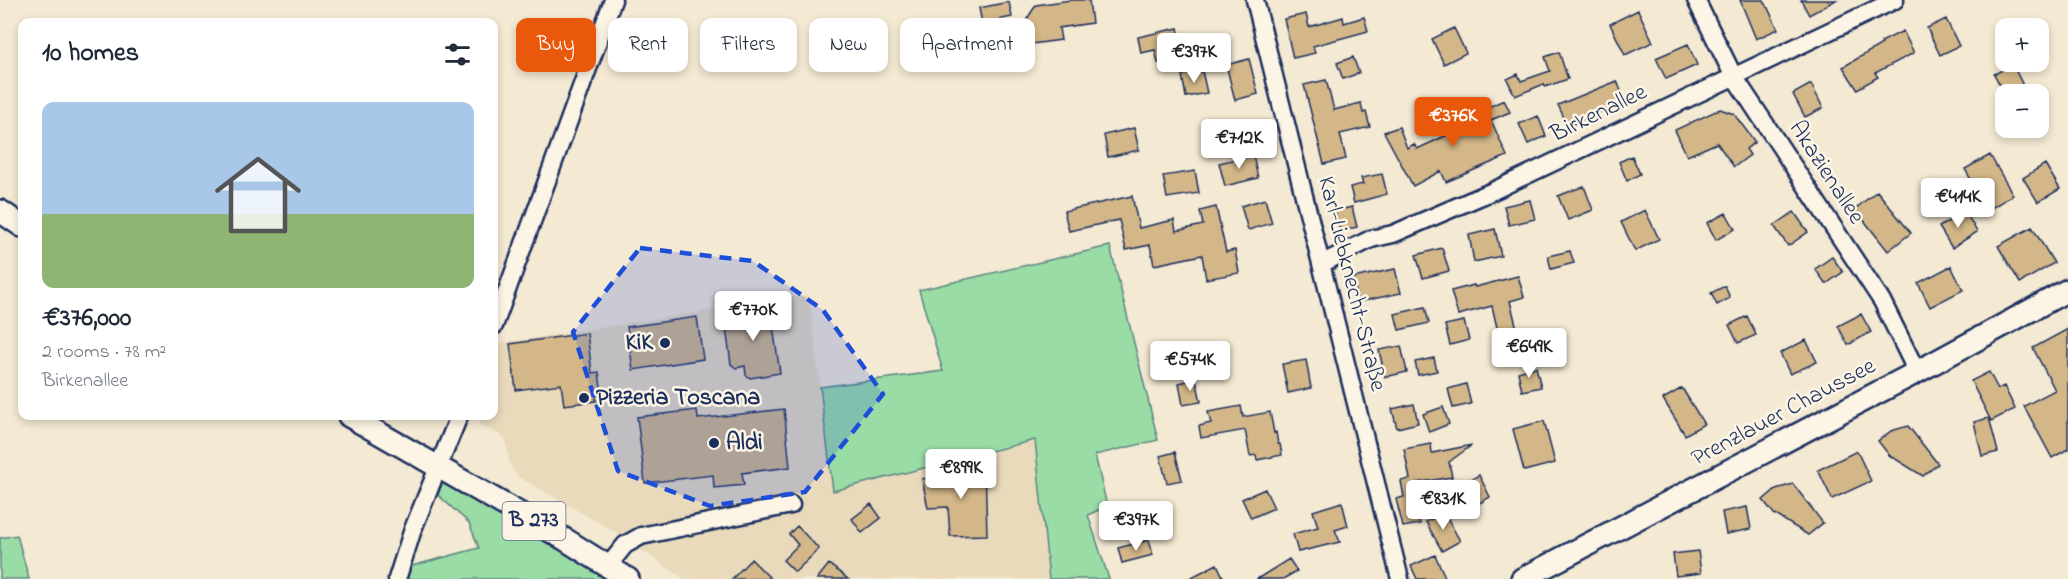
<!DOCTYPE html>
<html lang="en">
<head>
<meta charset="utf-8">
<style>
	:root { --surface:#fff; --page:#f2f2f3; --text:#1f2937; --muted:#747a83; --line:#e0e1e3; --accent:#ea580c }
	body { margin:0; font-family:"Indie Flower",sans-serif; background:var(--page); color:var(--text); height:100vh; display:flex; flex-direction:column; font-size:22px; white-space:nowrap }
	* { box-sizing:border-box; margin:0 }
	p { font-size:20px; color:var(--muted) }
	.icon { flex:none; width:33px; height:33px; fill:none; stroke:currentColor; stroke-width:2; stroke-linecap:round; stroke-linejoin:round }
	.map { position:relative; flex:1; overflow:hidden }
	.sheet { position:absolute; left:18px; top:18px; width:480px; height:402px; display:flex; flex-direction:column; background:var(--surface); border-radius:12px; box-shadow:0 3px 9px #0003 }
	.sheet>* { flex:none }
	.top-card { position:absolute; left:516px; top:18px; width:570px; height:54px; display:flex; gap:12px }
	.buttons { position:absolute; left:1995px; top:18px; display:grid; gap:12px }
	.buttons a { display:grid; place-items:center; width:54px; height:54px; border-radius:12px; background:var(--surface); box-shadow:0 3px 9px #0003; font-size:30px }
	.price { position:absolute; translate:-50% -51px; padding:0 14px; border-radius:6px; background:#fff; color:#222; font-size:20px; line-height:39px; filter:drop-shadow(0 2px 3px #0008) }
	.price::after { content:''; position:absolute; left:50%; top:36px; width:18px; height:14px; margin-left:-9px; background:inherit; clip-path:polygon(0 0,100% 0,50% 100%) }
	.price.on { background:var(--accent); color:#fff }
	ul { padding:0; list-style:none }
	li { display:grid; align-content:center; gap:12px; height:318px; padding:0 24px }
	li+li { border-top:2px solid var(--line) }
	li span { display:grid; place-items:center; height:186px; border-radius:12px; color:#555 }
	li>.icon { margin-inline-start:auto }
	span .icon { width:108px; height:108px; fill:#fffc; stroke-width:1 }
	li b { font-size:26px }
	h2 { display:flex; justify-content:space-between; align-items:center; height:72px; padding:0 24px; font-size:26px }
	.pill { padding:0 21px; border-radius:12px; background:var(--surface); box-shadow:0 3px 9px #0003; font-size:21px; line-height:54px }
	.pill.on { background:var(--accent); color:#fff }
	.map>svg:first-child { display:block }
	.built { fill:#eadabc }
	.green { fill:#9adca6; stroke:#5a8682; stroke-width:1.5 }
	.building { fill:#d3b788; stroke:#1b2f5e; stroke-width:1.5 }
	.lines { fill:none; stroke-linecap:round; stroke-linejoin:round }
	.minor-casing { stroke:#1b2f5e; stroke-width:21 }
	.major-casing { stroke:#1b2f5e; stroke-width:26 }
	.minor { stroke:#fcf5e5; stroke-width:16 }
	.major { stroke:#fcf5e5; stroke-width:21 }
	.marked { fill:#1d4ed8; fill-opacity:0.2; stroke:#1d4ed8; stroke-width:4.5; stroke-dasharray:12 8; stroke-linejoin:round }
	.poi-dot { fill:#1b2f5e; stroke:#fcf5e5; stroke-width:2 }
	.labels { text-anchor:middle; dominant-baseline:central; stroke-width:5; stroke-linejoin:round; paint-order:stroke }
	.shield { fill:#fcf5e5; stroke:#5e6a86; stroke-width:1.5 }
	.shield-label { font-size:22px; font-weight:bold; fill:#1b2f5e }
	.street-label { font-size:24px; fill:#1b2f5e; stroke:#fcf5e5 }
	.poi-label { font-size:24px; font-weight:bold; fill:#1b2f5e; stroke:#fcf5e5; text-anchor:start }
</style>
</head>
<body>
<div class="map">
<svg width="2068" height="579" viewBox="0 0 2068 579">
	<rect width="100%" height="100%" fill="#f4e9d2"/>
	<filter id="ink" filterUnits="userSpaceOnUse"><feTurbulence type="fractalNoise" baseFrequency=".0167" numOctaves="2"/><feDisplacementMap in="SourceGraphic" scale="12" xChannelSelector="R" yChannelSelector="G"/><feConvolveMatrix kernelMatrix="1 2 1 2 8 2 1 2 1" color-interpolation-filters="sRGB"/></filter>
	<g filter="url(#ink)">
		<path class="built" d="M809 295 833 491 1035 440 1049 579H684L615 532 517 476 510 466 505 438 479 424 483 416H494V344Z"/>
		<path class="green" d="M1110 246 1158 440 1095 455 1107 506 1088 515 1109 579H1049L1035 440 833 491 820 387 943 371 919 290Z
			M444 479 576 555 611 579H407L412 566 479 548 469 523 438 495Z
			M17 535 29 579H0V538Z"/>
		<path class="building" d="M1071 0H1089L1092 23 1059 28 1061 40 1009 47 1036 5Z
			M1740 0H1764L1778 29 1756 39Z
			M1801 0H1836L1809 15Z
			M1009 2 1012 17 982 23 979 8Z
			M1638 10 1653 42 1625 55 1610 24Z
			M1306 14 1309 27 1343 17 1344 23 1364 17 1368 31 1313 46 1315 53 1293 58 1284 19Z
			M1946 19 1959 46 1940 55 1927 28Z
			M1178 28 1184 57 1158 63 1155 50 1141 53 1138 37Z
			M1454 28 1466 53 1444 64 1432 39Z
			M1903 31 1914 53 1875 73 1878 77 1857 89 1843 67 1882 44 1881 42Z
			M1688 44 1697 65 1666 79 1656 58Z
			M1559 52 1568 79 1545 87 1544 84 1515 96 1507 79 1518 74 1521 81 1550 71 1545 57Z
			M1353 57 1359 73 1343 79 1337 63Z
			M1249 59 1258 94 1235 100 1226 65Z
			M2013 65 2027 94H2005L1994 74Z
			M1202 71 1207 93 1186 97 1182 75Z
			M1326 80 1334 110 1361 103 1363 113 1366 112 1370 127 1340 134 1346 159 1324 164 1304 85Z
			M1617 81 1625 101 1568 126 1558 105Z
			M1811 84 1823 108 1805 117 1793 94Z
			M1504 100 1510 112 1491 120 1507 156 1446 182 1441 171 1413 186 1384 132 1399 127 1407 148 1414 144 1417 149 1458 130 1455 122Z
			M1720 109 1734 114 1755 142 1746 149 1750 155 1734 167 1717 143 1687 156 1675 130Z
			M1538 116 1546 136 1528 144 1519 124Z
			M1134 128 1139 150 1108 157 1104 135Z
			M1253 155 1258 178 1225 186 1219 163Z
			M1990 155 2013 195 1988 210 1965 169Z
			M1632 156 1640 174 1627 181 1619 162Z
			M2045 164 2060 189 2038 202 2023 178Z
			M1195 171 1199 193 1167 198 1163 176Z
			M1382 174 1387 194 1354 203 1350 187 1363 184 1361 178Z
			M1584 186 1593 210 1568 220 1558 196Z
			M1877 191 1911 233 1888 251 1855 209Z
			M1132 196 1139 228 1174 220 1176 231 1203 225 1200 211 1216 207 1226 252 1235 250 1239 273 1206 279 1202 255 1154 265 1150 245 1126 250 1119 220 1069 231 1064 211Z
			M1265 199 1272 223 1248 230 1241 206Z
			M1530 200 1535 219 1509 225 1504 206Z
			M1352 207 1357 227 1340 231 1335 211Z
			M1645 210 1659 239 1635 251 1621 222Z
			M1965 211 1977 232 1952 248 1939 227Z
			M1794 212 1808 232 1788 246 1774 226Z
			M1726 213 1735 229 1716 240 1707 223Z
			M2032 227 2054 263 2020 283 1998 246Z
			M1495 229 1501 256 1474 262 1469 235Z
			M1442 248 1449 271 1423 278 1416 255Z
			M1570 251 1574 263 1551 269 1548 256Z
			M1832 257 1843 272 1826 284 1815 269Z
			M1951 266 1963 290 1930 307 1918 283Z
			M1395 269 1401 293 1358 302 1353 278Z
			M1518 276 1524 297 1510 301 1520 341 1501 345 1492 306 1458 315 1451 291 1474 285 1475 287Z
			M1725 286 1730 298 1717 305 1711 293Z
			M770 307 780 373 750 378 746 375 745 366 736 368 731 364 724 313Z
			M1425 307 1429 323 1399 330 1395 314Z
			M1861 314 1871 332 1848 345 1838 326Z
			M1747 316 1756 335 1738 343 1729 325Z
			M697 317 703 359 633 370 627 327Z
			M1464 321 1469 340 1450 345 1445 325Z
			M2068 329V449L2052 458 2024 406 2055 390 2033 348Z
			M587 333 592 373 599 372 602 394 596 395V401L564 405 561 384 516 390 510 344Z
			M1806 340 1817 362 1790 374 1780 353Z
			M1401 346 1407 372 1385 377 1379 350Z
			M1434 358 1437 371 1418 375 1415 362Z
			M1306 360 1311 388 1288 393 1282 364Z
			M1536 367 1541 387 1522 391 1518 372Z
			M1989 372 1998 389 2004 386 2015 409 1991 421 1971 381Z
			M1196 379 1201 402 1183 405 1179 383Z
			M1466 384 1471 404 1453 408 1448 389Z
			M1682 388 1704 424 1685 435 1663 399Z
			M1414 404 1418 423 1397 428 1392 409Z
			M1241 406 1243 417 1270 412 1274 433 1276 432 1278 444H1280L1282 455 1257 460 1256 455 1250 456 1245 430 1201 438 1199 426 1211 423 1208 412Z
			M1443 407 1449 424 1429 432 1423 414Z
			M784 409 790 467 742 473 744 485 714 488 713 475 645 483 637 417 697 410 698 419Z
			M1989 418 1998 452 1982 456 1974 422Z
			M1544 421 1555 463 1524 471 1513 429Z
			M1908 426 1938 464 1923 476 1889 455 1878 441 1891 431Z
			M1431 444 1432 453 1472 445 1449 462 1452 477 1416 483 1418 494 1413 495 1420 524 1403 527 1396 499 1404 497 1401 481 1410 479 1404 449Z
			M1857 451 1871 481 1832 499 1818 470Z
			M1175 452 1182 480 1167 483 1160 456Z
			M985 466 987 535 950 536 948 507 928 508 922 479Z
			M1479 475 1490 497 1478 504 1466 482Z
			M1793 484 1823 523 1808 535 1774 514 1763 500 1776 489Z
			M1265 489 1274 508 1251 518 1242 499Z
			M1342 502 1348 526 1335 530 1340 542 1298 552 1293 534 1318 527 1313 511Z
			M871 504 881 518 862 533 852 519Z
			M1161 507 1168 532 1146 538 1139 513Z
			M1747 507 1751 529 1726 534 1722 512Z
			M1444 512 1460 541 1442 551 1426 522Z
			M797 526 819 549 795 572 783 560 798 545 789 534Z
			M1149 540 1153 555 1122 563 1118 548Z
			M1698 551 1701 573 1676 576 1673 554Z
			M1435 555 1446 579H1417L1411 566Z
			M751 559 771 579H732Z
			M1289 559 1297 571 1283 579H1257Z
			M829 564 848 579H817Z
			M1217 564 1224 579H1188Z"/>
		<g class="lines">
			<g class="minor-casing">
				<path id="minor" d="M1255 0 1400 579
					M1696 0 1733 75 1882 301 1917 372
					M1321 264 1371 239 1393 234 1493 191 1895 0
					M494 326 613 0
					M608 566 625 545 641 536 791 505
					M397 579 413 529 459 416"/>
			</g>
			<g class="major-casing">
				<path id="major" d="M0 211 22 226
					M349 416 566 540 628 579
					M1522 579 1917 372 2068 290"/>
			</g>
			<use href="#minor" class="minor"/>
			<use href="#major" class="major"/>
		</g>
	</g>
	<path class="marked" d="M640 248 753 261 823 310 883 394 805 492 710 506 618 471 573 332Z"/>
	<g class="poi-dot">
		<circle cx="665" cy="343" r="6"/>
		<circle cx="584" cy="398" r="6"/>
		<circle cx="714" cy="443" r="6"/>
	</g>
	<g class="labels">
		<rect class="shield" x="502.5" y="502" width="63" height="38" rx="4.5"/>
		<g class="shield-label">
			<text x="534" y="521">B 273</text>
		</g>
		<g class="street-label">
			<text transform="translate(1599 114) rotate(-26)">Birkenallee</text>
			<text transform="translate(1826 173) rotate(57)">Akazienallee</text>
			<text transform="translate(1351 284) rotate(76)">Karl-Liebknecht-Straße</text>
			<text transform="translate(1784 413) rotate(-28)">Prenzlauer Chaussee</text>
		</g>
		<g class="poi-label">
			<text x="653" y="343" text-anchor="end">KiK</text>
			<text x="596" y="398">Pizzeria Toscana</text>
			<text x="726" y="443">Aldi</text>
		</g>
	</g>
</svg>
<div class="buttons">
<a>+</a>
<a>−</a>
</div>
<b class="price" style="left:1194px;top:84px">€397K</b>
<b class="price on" style="left:1453px;top:148px">€376K</b>
<b class="price" style="left:1239px;top:170px">€712K</b>
<b class="price" style="left:1958px;top:229px">€414K</b>
<b class="price" style="left:753px;top:342px">€770K</b>
<b class="price" style="left:1529px;top:379px">€649K</b>
<b class="price" style="left:1190px;top:392px">€574K</b>
<b class="price" style="left:961px;top:500px">€899K</b>
<b class="price" style="left:1443px;top:531px">€831K</b>
<b class="price" style="left:1136px;top:552px">€397K</b>
<div class="top-card">
<a class="pill on">Buy</a>
<a class="pill">Rent</a>
<a class="pill">Filters</a>
<a class="pill">New</a>
<a class="pill">Apartment</a>
</div>
<section class="sheet">
<h2>10 homes<svg class="icon" aria-label="filters" viewBox="0 0 24 24"><path d="M4 7h16M4 17h16"/><circle cx="9" cy="7" r="2"/><circle cx="15" cy="17" r="2"/></svg></h2>
<ul>
<li><span style="background:linear-gradient(#a9c7e8 60%,#8fb573 0)"><svg class="icon" aria-label="home" viewBox="0 0 24 24"><path d="M3 11l9-7 9 7M6 9v11h12V9"/></svg></span><div><b>€376,000</b><p>2 rooms · 78 m²</p><p>Birkenallee</p></div></li>
</ul>
</section>
</div>
</body>
</html>
